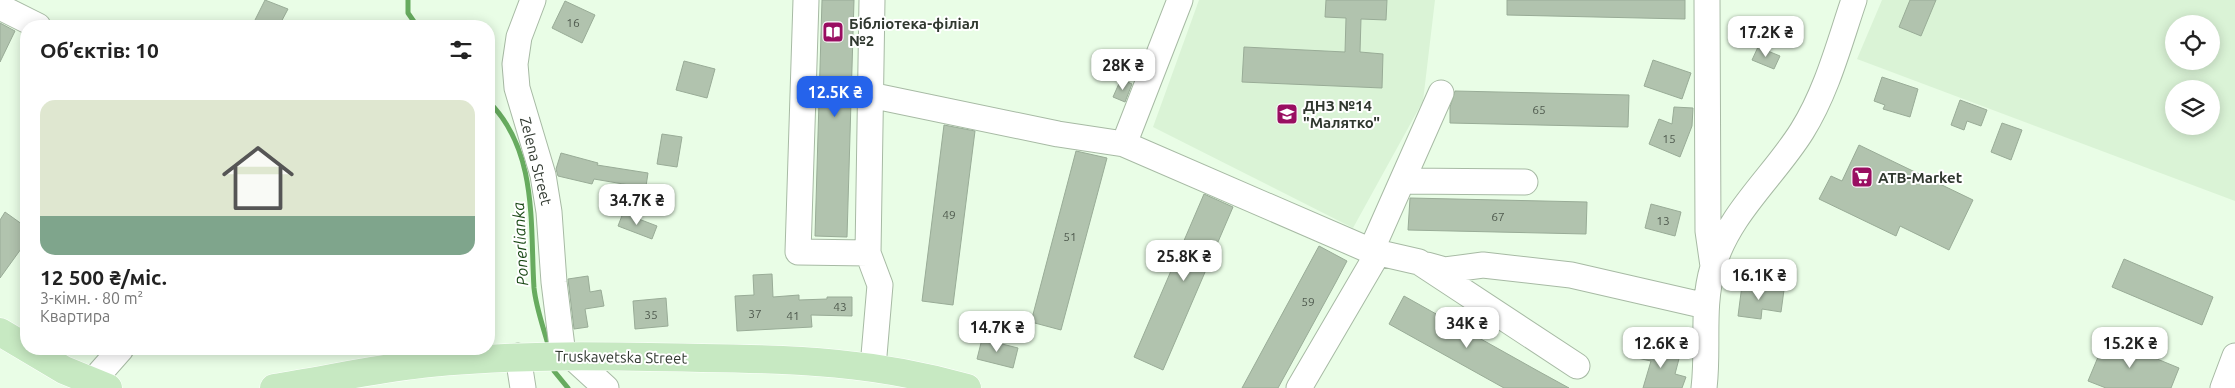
<!DOCTYPE html>
<html lang="uk">
<head>
<meta charset="utf-8">
<style>
	:root { --surface:#fff; --page:#f6f6f6; --text:#222; --muted:#767676; --line:#e0e0e0; --accent:#2563eb }
	body { margin:0; font-family:Ubuntu,sans-serif; background:var(--page); color:var(--text); height:100vh; display:flex; flex-direction:column; font-size:19px; white-space:nowrap }
	* { box-sizing:border-box; margin:0 }
	p { font-size:16px; color:var(--muted) }
	.icon { flex:none; width:28px; height:28px; fill:none; stroke:currentColor; stroke-width:2; stroke-linecap:round; stroke-linejoin:round }
	.map { position:relative; flex:1; overflow:hidden }
	.side { position:absolute; left:20px; top:20px; width:475px; height:335px; display:flex; flex-direction:column; background:var(--surface); border-radius:20px; box-shadow:0 2px 12px #0003 }
	.side>* { flex:none }
	.fabs { position:absolute; left:2165px; top:15px; display:grid; gap:10px }
	.fabs a { display:grid; place-items:center; width:55px; height:55px; border-radius:50%; background:var(--surface); box-shadow:0 2px 12px #0003; font-size:25px }
	.price { position:absolute; translate:-50% -42px; padding:0 11px; border-radius:10px; background:#fff; color:#222; font-size:16px; line-height:32px; filter:drop-shadow(0 1px 2px #0008) }
	.price::after { content:''; position:absolute; left:50%; top:30px; width:15px; height:11px; margin-left:-8px; background:inherit; clip-path:polygon(0 0,100% 0,50% 100%) }
	.price.current { background:var(--accent); color:#fff }
	ul { padding:0; list-style:none }
	li { display:grid; align-content:center; gap:10px; height:265px; padding:0 20px }
	li+li { border-top:1px solid var(--line) }
	li span { display:grid; place-items:center; height:155px; border-radius:15px; color:#555 }
	li>.icon { margin-inline-start:auto }
	span .icon { width:90px; height:90px; fill:#fffc; stroke-width:1 }
	li b { font-size:21px }
	h2 { display:flex; justify-content:space-between; align-items:center; height:60px; padding:0 20px; font-size:21px }
	.map>svg:first-child { display:block }
	.built { fill:#daf3d6; fill-rule:evenodd }
	.lines { fill:none; stroke-linecap:round; stroke-linejoin:round }
	.stream { stroke:#67ab5f; stroke-width:5 }
	.building { fill:#b1c3ae; stroke:#99ac97 }
	.minor-casing { stroke:#a7baa4; stroke-width:27 }
	.major-casing { stroke:#fff; stroke-width:29 }
	.minor { stroke:#fff; stroke-width:25 }
	.major { stroke:#c7e9c2; stroke-width:28 }
	.labels { text-anchor:middle; dominant-baseline:central; stroke-width:4; stroke-linejoin:round; paint-order:stroke }
	.number-label { font-size:12px; fill:#505b4f }
	.poi-label { font-size:15px; font-weight:bold; fill:#30382f; stroke:#fff; text-anchor:start }
	.street-label { font-size:15px; fill:#30382f; stroke:#fff }
	.water-label { font-size:16px; font-style:italic; fill:#1a4915; stroke:#fff }
</style>
</head>
<body>
<div class="map">
<svg width="2235" height="388" viewBox="0 0 2235 388">
	<rect width="100%" height="100%" fill="#e9fde6"/>
	<path class="built" d="M1199 0H1435L1423 101 1353 228 1153 127Z
		M1882 0H2235V201L1857 59ZM2174 24H2211V61H2174ZM2174 89H2211V126H2174Z"/>
	<g class="lines">
		<path class="stream" d="M408 0V13L417 26
			M489 102C538 151 530 225 534 288 536 308 544 329 549 348
			M553 366 554 371 568 388"/>
	</g>
	<path class="building" d="M265 0 288 9 279 26H252Z
		M822 0H854L847 237 815 236Z
		M1326 0H1387L1386 20 1361 19 1360 52 1383 54 1382 88 1242 82 1244 47 1345 52 1346 18 1325 17Z
		M1507 0H1685V19L1507 15Z
		M1910 0H1936L1921 36 1899 27Z
		M565 1 595 15 582 43 552 28Z
		M0 23 15 31 0 62Z
		M1758 47 1780 56 1774 69 1752 60Z
		M1653 60 1691 73 1682 99 1644 86Z
		M684 61 715 69 707 98 676 90Z
		M1882 77 1918 89 1910 117 1883 109 1885 105 1874 101Z
		M1121 79 1132 84 1125 102 1113 97Z
		M1455 91 1629 95 1628 127 1450 123V107Z
		M1960 100 1987 110 1981 126 1967 121 1964 130 1951 125Z
		M1674 107 1693 108 1692 126 1680 157 1649 144 1659 119 1672 124Z
		M2002 123 2022 130 2011 160 1991 152Z
		M944 125 975 131 953 305 922 301Z
		M662 134 682 137 677 167 657 164Z
		M1859 145 1973 200 1949 250 1900 226 1896 236 1819 199 1831 176 1842 181Z
		M1076 151 1107 158 1061 330 1031 322Z
		M561 153 598 163 597 165 648 173 645 193 628 190 629 185 594 179 592 184 558 176 556 169Z
		M1204 194 1233 207 1163 370 1134 357Z
		M1410 198 1587 202 1586 234 1408 230Z
		M1651 204 1681 212 1675 236 1645 228Z
		M5 212 26 227V242L0 278V220Z
		M623 213 657 226 652 239 618 226Z
		M1319 246 1347 261 1336 282 1278 388H1242Z
		M2124 259 2213 297 2202 325 2112 287Z
		M772 274 773 297 799 295V300L827 299V297H852V316L811 315 812 327 737 331 735 296 754 295 753 275Z
		M588 276 590 292 601 290 604 306 585 309 588 327 574 329 568 279Z
		M1742 285 1784 290 1781 312 1762 309 1761 319 1738 316Z
		M1404 296 1538 371 1569 388H1504L1389 324Z
		M666 298 668 326 635 329 633 301Z
		M2106 338 2179 368 2171 388H2106L2088 381Z
		M982 339 1018 348 1013 368 977 359Z
		M1641 345 1680 355 1675 374 1686 377 1682 388H1643L1651 361 1637 358Z"/>
	<g class="lines">
		<g class="minor-casing">
			<path id="minor" d="M533 0 519 37 515 64 517 88 543 175 549 212 554 282 563 355
				M806 0 798 252 868 253
				M872 0 868 253 880 285 873 367
				M1707 0 1708 231 1713 266
				M0 7 38 26
				M870 95 1058 134 1124 144 1371 251 1419 262 1577 366
				M1124 144 1180 0
				M1404 181 1525 182
				M1371 251 1441 93
				M1427 265 1445 270 1483 265 1571 275 1706 306
				M570 355 606 388
				M518 356 523 388
				M91 383 121 349
				M1299 388 1378 253
				M1704 388C1709 348 1701 307 1713 267 1728 214 1774 176 1802 131 1827 91 1839 44 1854 0
				M2223 388 2235 356"/>
		</g>
		<g class="major-casing">
			<path id="major" d="M0 332 64 370 108 388
				M274 388C326 380 378 368 430 363 521 354 611 356 702 358 795 359 877 362 967 388"/>
		</g>
		<use href="#minor" class="minor"/>
		<use href="#major" class="major"/>
	</g>
	<defs>
		<g id="library-square" transform="scale(1.125)"><rect x="-9" y="-9" width="18" height="18" rx="4" fill="#990e61" stroke="#fff"/><path d="M-6-4Q-3-5.5-.7-3.5V5Q-3 3-6 4ZM6-4Q3-5.5 .7-3.5V5Q3 3 6 4Z" fill="#fff"/></g>
		<g id="school-square" transform="scale(1.125)"><rect x="-9" y="-9" width="18" height="18" rx="4" fill="#990e61" stroke="#fff"/><path d="M0-5L7-2L0 1L-7-2ZM-4 1L0 2.5L4 1V4Q0 6-4 4Z" fill="#fff"/></g>
		<g id="supermarket-square" transform="scale(1.125)"><rect x="-9" y="-9" width="18" height="18" rx="4" fill="#990e61" stroke="#fff"/><path d="M-6-5.5h2.5l.6 2H6L4.5 2H-2.5L-4.4-4H-6ZM-1.5 3.2a1.3 1.3 0 1 0 .1 0ZM3 3.2a1.3 1.3 0 1 0 .1 0Z" fill="#fff"/></g>
	</defs>
	<g fill-rule="evenodd">
		<use href="#library-square" x="833" y="32"/>
		<use href="#school-square" x="1287" y="114"/>
		<use href="#supermarket-square" x="1862" y="177"/>
	</g>
	<g class="labels">
		<g class="number-label">
			<text x="573" y="22">16</text>
			<text x="1539" y="109">65</text>
			<text x="1669" y="138">15</text>
			<text x="949" y="214">49</text>
			<text x="1498" y="216">67</text>
			<text x="1663" y="220">13</text>
			<text x="1070" y="236">51</text>
			<text x="1308" y="301">59</text>
			<text x="840" y="306">43</text>
			<text x="755" y="313">37</text>
			<text x="651" y="314">35</text>
			<text x="793" y="315">41</text>
		</g>
		<g class="poi-label">
			<text x="849" y="23">Бібліотека-філіал<tspan x="849" dy="17">№2</tspan></text>
			<text x="1303" y="105">ДНЗ №14<tspan x="1303" dy="17">"Малятко"</tspan></text>
			<text x="1878" y="177">ATB-Market</text>
		</g>
		<g class="street-label">
			<text transform="translate(536 161) rotate(76)">Zelena Street</text>
			<text transform="translate(621 357) rotate(1)">Truskavetska Street</text>
		</g>
		<g class="water-label">
			<text transform="translate(520 244) rotate(-93)">Ponerlianka</text>
		</g>
	</g>
</svg>
<div class="fabs">
<a><svg class="icon" aria-label="locate" viewBox="0 0 24 24"><circle cx="12" cy="12" r="6"/><path d="M12 2v4M12 18v4M2 12h4M18 12h4"/></svg></a>
<a><svg class="icon" aria-label="layers" viewBox="0 0 24 24"><path d="M12 4l9 5-9 5-9-5zM3 14l9 5 9-5"/></svg></a>
</div>
<b class="price" style="left:1766px;top:58px">17.2K ₴</b>
<b class="price" style="left:1123px;top:91px">28K ₴</b>
<b class="price current" style="left:835px;top:118px">12.5K ₴</b>
<b class="price" style="left:637px;top:226px">34.7K ₴</b>
<b class="price" style="left:1184px;top:282px">25.8K ₴</b>
<b class="price" style="left:1759px;top:301px">16.1K ₴</b>
<b class="price" style="left:1467px;top:349px">34K ₴</b>
<b class="price" style="left:997px;top:353px">14.7K ₴</b>
<b class="price" style="left:1661px;top:369px">12.6K ₴</b>
<b class="price" style="left:2130px;top:369px">15.2K ₴</b>
<section class="side">
<h2>Об’єктів: 10<svg class="icon" aria-label="filters" viewBox="0 0 24 24"><path d="M4 7h16M4 17h16"/><circle cx="9" cy="7" r="2"/><circle cx="15" cy="17" r="2"/></svg></h2>
<ul>
<li><span style="background:linear-gradient(#dfe7d0 75%,#7fa58c 0)"><svg class="icon" aria-label="home" viewBox="0 0 24 24"><path d="M3 11l9-7 9 7M6 9v11h12V9"/></svg></span><div><b>12 500 ₴/міс.</b><p>3-кімн. · 80 m²</p><p>Квартира</p></div></li>
</ul>
</section>
</div>
</body>
</html>
